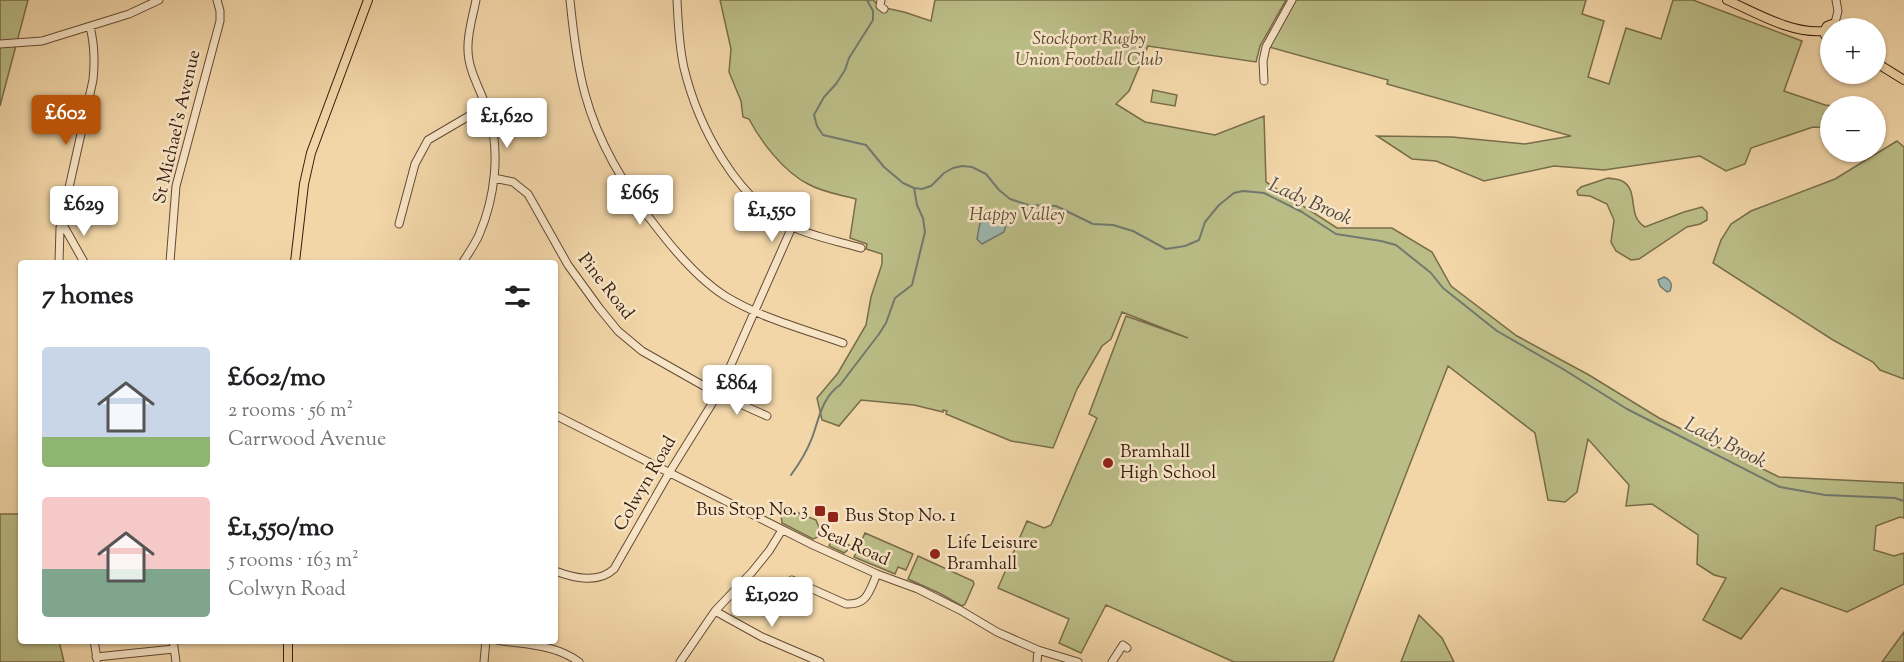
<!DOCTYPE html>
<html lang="en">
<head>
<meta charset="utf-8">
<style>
	:root { --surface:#fff; --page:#f2f2f2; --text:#202124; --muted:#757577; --accent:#b45309 }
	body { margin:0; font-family:"Sorts Mill Goudy",serif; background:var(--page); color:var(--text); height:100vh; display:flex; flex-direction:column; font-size:22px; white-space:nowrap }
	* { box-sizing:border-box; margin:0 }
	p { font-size:20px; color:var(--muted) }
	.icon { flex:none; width:33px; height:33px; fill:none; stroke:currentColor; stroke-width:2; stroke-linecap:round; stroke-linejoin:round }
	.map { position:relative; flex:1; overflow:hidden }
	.sheet { position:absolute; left:18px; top:260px; width:540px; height:384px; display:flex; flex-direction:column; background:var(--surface); border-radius:6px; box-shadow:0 2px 4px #0004 }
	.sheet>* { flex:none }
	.controls { position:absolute; left:1820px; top:18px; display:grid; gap:12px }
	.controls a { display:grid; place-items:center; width:66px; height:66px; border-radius:50%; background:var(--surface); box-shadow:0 2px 4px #0004; font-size:30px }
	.price { position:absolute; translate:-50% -51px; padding:0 14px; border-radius:6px; background:#fff; color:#222; font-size:20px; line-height:39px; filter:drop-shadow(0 2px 3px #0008) }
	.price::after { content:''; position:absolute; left:50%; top:36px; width:18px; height:14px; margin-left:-9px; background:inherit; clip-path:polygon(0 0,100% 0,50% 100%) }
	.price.current { background:var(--accent); color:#fff }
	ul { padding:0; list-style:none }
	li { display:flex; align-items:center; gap:18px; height:150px; padding:0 24px }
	li span { display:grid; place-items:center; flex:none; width:168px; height:120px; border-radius:6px; color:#555 }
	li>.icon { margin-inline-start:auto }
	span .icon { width:72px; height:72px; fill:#fffc; stroke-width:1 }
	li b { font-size:26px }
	h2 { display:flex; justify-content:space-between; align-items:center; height:72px; padding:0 24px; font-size:26px }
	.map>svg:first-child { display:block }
	.green { fill:#bbbd87; stroke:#786c4a; stroke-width:1.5 }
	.water { fill:#9cb7af; stroke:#72796e; stroke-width:1.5 }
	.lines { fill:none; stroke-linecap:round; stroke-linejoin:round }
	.stream { stroke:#72796e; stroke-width:2 }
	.minor-casing { stroke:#644a34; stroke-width:9 }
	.major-casing { stroke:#341b0d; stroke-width:10 }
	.minor { stroke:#f7e4c6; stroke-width:7 }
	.major { stroke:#f2d6a8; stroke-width:8 }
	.poi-dot { fill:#8f2418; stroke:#f7e4c6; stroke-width:2 }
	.labels { text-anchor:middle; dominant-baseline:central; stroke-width:5; stroke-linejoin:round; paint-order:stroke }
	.park-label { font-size:18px; font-style:italic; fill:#5c4c32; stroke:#f7e4c6 }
	.street-label { font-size:18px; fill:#341b0d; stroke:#f7e4c6 }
	.poi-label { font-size:18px; fill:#341b0d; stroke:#f7e4c6; text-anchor:start }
	.water-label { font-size:20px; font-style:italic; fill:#534a3e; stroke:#f7e4c6 }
</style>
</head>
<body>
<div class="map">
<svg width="1904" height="662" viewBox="0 0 1904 662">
	<rect width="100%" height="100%" fill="#f2d6a8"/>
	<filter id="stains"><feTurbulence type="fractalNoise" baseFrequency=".00333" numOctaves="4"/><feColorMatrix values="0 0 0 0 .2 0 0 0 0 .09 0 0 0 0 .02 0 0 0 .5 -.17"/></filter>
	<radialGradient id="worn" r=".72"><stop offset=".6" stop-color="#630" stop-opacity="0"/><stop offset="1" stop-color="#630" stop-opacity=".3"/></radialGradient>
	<path class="green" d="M0 0H28L0 106Z
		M720 0H873L881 7 904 12 931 21 935 0H1286L1260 46 1256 62 1148 46 1129 91 1116 104 1145 122 1215 135 1264 116 1266 182 1337 228H1392L1432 252 1451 286 1517 336 1589 375 1659 418 1779 477 1904 483V518L1900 517 1876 526 1874 550 1894 556 1904 553V584L1847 612 1781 588 1741 639 1703 620 1726 578 1714 575 1697 564 1698 535 1652 504 1626 506 1629 485 1588 439 1577 492 1565 502 1548 500 1535 433 1448 366 1333 662H1234L1106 605 1081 653 1059 643 1069 619 998 588 1027 521 1044 528 1051 525 1097 418 1089 414 1126 316 1188 338 1122 312 1111 339 1102 346 1077 389 1053 448 1011 441 946 414 947 411 943 410V412L914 405 861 400 839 426 822 420 817 398 838 373 866 325 871 297 882 264V254L866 249 867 244 850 238 856 199C841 195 822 192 808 184 784 172 761 142 749 119L743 117 741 101 729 72 731 49Z
		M1294 0H1586L1582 14 1604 21 1588 77 1609 84 1626 28 1661 39 1673 0H1693L1802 41 1784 91 1825 105 1833 106H1830V128L1813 127 1751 148 1745 164 1726 171 1700 156 1604 170 1554 166 1484 181 1436 161 1412 159 1377 136 1452 137 1525 144 1571 136 1387 84 1388 80 1269 47Z
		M1153 90 1177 95 1175 106 1151 102Z
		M1897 141 1904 147V379L1880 370 1873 362 1833 340 1713 263 1721 240 1731 224 1751 211 1835 179Z
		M1608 178C1612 179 1619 179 1622 181 1640 190 1626 216 1645 227L1684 212 1702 207 1707 212V220L1700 224 1687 227 1639 259 1631 260 1616 251 1611 242 1614 220 1607 204 1590 196 1578 195 1577 191 1581 187Z
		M786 510 794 511 816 520 821 532 818 537 813 539 782 523 781 515Z
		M0 514H21V640L59 641 64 662H0Z
		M865 533 913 554 906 570 898 567 895 574 854 557Z
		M833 537 851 546 849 549 844 553 829 546Z
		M918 556 973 581 974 584 965 604 962 606 939 593 908 579Z
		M1419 615 1442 638 1454 662H1401Z
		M1904 632V662H1882Z"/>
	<path class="water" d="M994 218 1005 221 1006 225 1004 232 982 244 977 239 980 223 987 219Z
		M1664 277C1671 280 1673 284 1670 291L1667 292 1660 286 1658 280Z"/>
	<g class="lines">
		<path class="stream" d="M867 0 873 11V20L849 58 845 70 836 84 824 97 814 115 817 126 823 135 866 145 884 167 903 183 914 188 922 189 931 186 944 173 953 168 962 166 972 167 986 174 999 190 1010 199 1028 205 1056 206 1093 224 1113 225 1133 231 1166 249 1185 246 1199 240 1205 222 1219 205 1234 193 1243 191 1264 193 1302 212 1336 234 1381 241 1396 245 1431 273 1443 288 1497 331 1563 369 1627 409 1780 487 1825 495 1895 498 1904 501
			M791 475C799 464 807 451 812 438 819 419 822 397 840 385L879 334 886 323 895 298 912 285 925 232 923 218 917 205 914 188"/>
		<g class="minor-casing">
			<path id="minor" d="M570 0C573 30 577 65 585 94 599 146 627 191 661 233 679 256 700 280 725 296 761 318 803 329 843 343
				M677 0C678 23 679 46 684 68 698 126 736 199 791 226 813 237 838 241 861 248
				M881 0 880 6 884 9
				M1835 23 1838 11 1836 0
				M0 44 42 41 129 14 159 0
				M1264 81 1263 61 1266 47 1292 0
				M494 178 513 182 528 194 568 265 600 309 618 331 642 351 718 394 767 416
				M62 223 84 262
				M399 224 415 164 428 140 486 106
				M59 262 60 228 93 80C95 61 95 46 90 27
				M170 262 176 186 220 21V11L217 0
				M463 262C468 254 475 244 479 235 495 198 501 150 488 112 482 92 468 71 468 50 467 34 473 16 476 0
				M555 415 813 545 877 574 918 589 960 610 997 632 1038 650 1078 662
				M555 571C574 578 598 584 614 569L669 473 718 394 792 227
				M792 580 846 604C868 605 869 591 877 574
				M715 611 762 637 820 662
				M94 640 97 659
				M173 640 176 662
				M497 640C526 645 555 644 579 662
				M96 657 174 649
				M484 662 486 640
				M680 662 715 611 752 572 769 551 782 530
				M1037 662 1038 650
				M1112 662 1123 645 1127 648"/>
		</g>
		<g class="major-casing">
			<path id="major" d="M1727 0C1757 13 1791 34 1824 31
				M1830 41 1825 35 1824 31 1827 26 1835 23 1842 28
				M1875 62 1904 80
				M295 262 304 184 311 153 368 0
				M288 662V640"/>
		</g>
		<use href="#minor" class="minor"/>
		<use href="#major" class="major"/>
	</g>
	<g class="poi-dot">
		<circle cx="1108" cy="463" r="6"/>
		<rect x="814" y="505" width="12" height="12" rx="3"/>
		<rect x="827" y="511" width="12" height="12" rx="3"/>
		<circle cx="935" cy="554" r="6"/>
	</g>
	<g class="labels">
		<g class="park-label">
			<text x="1089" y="40">Stockport Rugby<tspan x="1089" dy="21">Union Football Club</tspan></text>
			<text x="1017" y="216">Happy Valley</text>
		</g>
		<g class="street-label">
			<text transform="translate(178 127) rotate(-77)">St Michael's Avenue</text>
			<text transform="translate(605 287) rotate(52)">Pine Road</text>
			<text transform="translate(646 484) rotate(-60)">Colwyn Road</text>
			<text transform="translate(853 546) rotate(24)">Seal Road</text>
		</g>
		<g class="poi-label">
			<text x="1120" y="453">Bramhall<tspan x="1120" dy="21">High School</tspan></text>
			<text x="808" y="511" text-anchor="end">Bus Stop No. 3</text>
			<text x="845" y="517">Bus Stop No. 1</text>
			<text x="947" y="544">Life Leisure<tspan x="947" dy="21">Bramhall</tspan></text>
		</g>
		<g class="water-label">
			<text transform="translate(1310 203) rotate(24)">Lady Brook</text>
			<text transform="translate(1725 444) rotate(27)">Lady Brook</text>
		</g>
	</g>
	<rect width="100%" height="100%" filter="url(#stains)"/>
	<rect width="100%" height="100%" fill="url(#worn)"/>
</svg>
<div class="controls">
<a>+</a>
<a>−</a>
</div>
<b class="price current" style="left:66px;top:146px">£602</b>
<b class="price" style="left:507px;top:149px">£1,620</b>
<b class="price" style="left:640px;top:226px">£665</b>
<b class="price" style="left:84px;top:237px">£629</b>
<b class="price" style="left:772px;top:243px">£1,550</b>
<b class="price" style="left:737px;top:416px">£864</b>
<b class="price" style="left:772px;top:628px">£1,020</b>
<section class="sheet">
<h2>7 homes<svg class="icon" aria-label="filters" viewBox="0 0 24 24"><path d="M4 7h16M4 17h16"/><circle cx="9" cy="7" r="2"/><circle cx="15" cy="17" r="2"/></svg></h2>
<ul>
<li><span style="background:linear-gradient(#c9d6e8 75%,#8fb573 0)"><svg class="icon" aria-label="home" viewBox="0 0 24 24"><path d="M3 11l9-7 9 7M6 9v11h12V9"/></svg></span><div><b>£602/mo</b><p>2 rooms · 56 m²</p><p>Carrwood Avenue</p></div></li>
<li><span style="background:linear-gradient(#f6c9c9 60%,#7fa58c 0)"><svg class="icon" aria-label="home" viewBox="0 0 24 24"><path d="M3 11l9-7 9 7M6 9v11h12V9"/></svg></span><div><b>£1,550/mo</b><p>5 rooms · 163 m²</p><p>Colwyn Road</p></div></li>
</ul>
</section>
</div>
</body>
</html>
